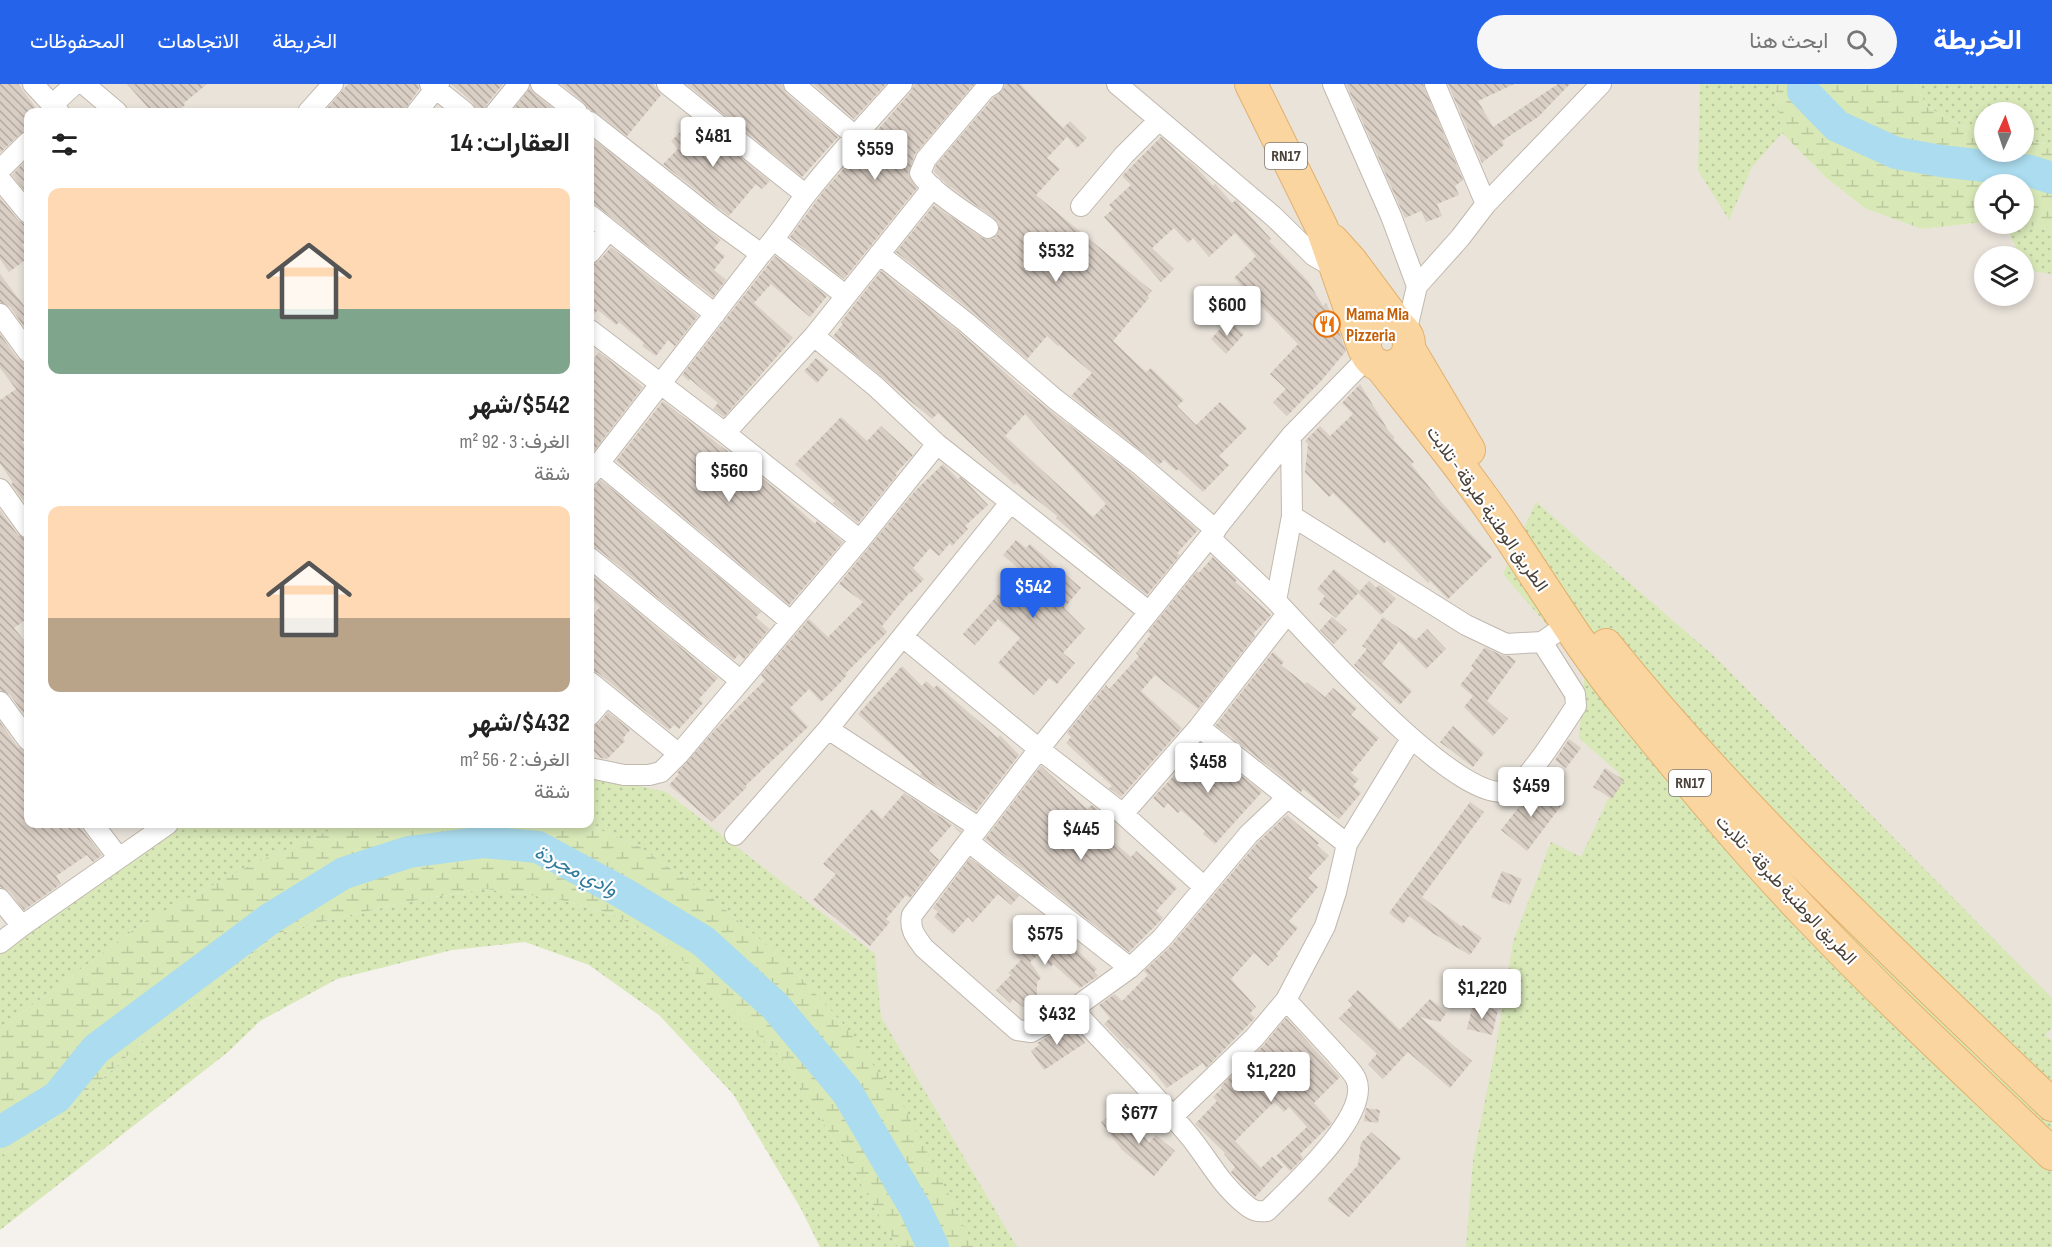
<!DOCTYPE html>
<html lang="ar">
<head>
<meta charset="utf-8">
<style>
	:root { --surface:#fff; --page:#f6f6f6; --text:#222; --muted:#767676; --accent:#2563eb }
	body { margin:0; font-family:"Sofia Sans Condensed",Vazirmatn,sans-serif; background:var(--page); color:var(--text); direction:rtl; height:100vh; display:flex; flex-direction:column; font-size:22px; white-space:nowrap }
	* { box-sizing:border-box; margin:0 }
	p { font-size:20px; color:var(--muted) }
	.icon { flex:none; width:33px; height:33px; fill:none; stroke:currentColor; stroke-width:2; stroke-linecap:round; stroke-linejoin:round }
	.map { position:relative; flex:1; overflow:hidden; direction:ltr }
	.drawer { position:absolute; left:24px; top:24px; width:570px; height:720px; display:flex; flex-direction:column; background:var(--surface); border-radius:12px; box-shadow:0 3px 9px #0003; direction:rtl }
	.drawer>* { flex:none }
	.needle { width:39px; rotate:3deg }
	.tools { position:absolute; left:1974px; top:18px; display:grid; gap:12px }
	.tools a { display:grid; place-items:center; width:60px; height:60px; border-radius:50%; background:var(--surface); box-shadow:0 3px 9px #0003; font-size:30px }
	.price { position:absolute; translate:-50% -51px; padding:0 14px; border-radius:6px; background:#fff; color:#222; font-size:20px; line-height:39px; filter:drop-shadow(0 2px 3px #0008) }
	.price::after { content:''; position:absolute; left:50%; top:36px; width:18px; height:14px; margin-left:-9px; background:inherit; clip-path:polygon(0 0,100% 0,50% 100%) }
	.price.on { background:var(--accent); color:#fff }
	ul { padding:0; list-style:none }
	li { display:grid; align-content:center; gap:12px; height:318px; padding:0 24px }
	li span { display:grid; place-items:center; height:186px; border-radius:12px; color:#555 }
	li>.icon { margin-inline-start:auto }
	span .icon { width:108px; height:108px; fill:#fffc; stroke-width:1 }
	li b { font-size:26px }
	h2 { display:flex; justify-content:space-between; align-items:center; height:72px; padding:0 24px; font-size:26px }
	header { display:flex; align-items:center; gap:36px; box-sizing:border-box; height:84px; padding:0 30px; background:var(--accent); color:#fff }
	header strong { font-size:28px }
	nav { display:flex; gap:33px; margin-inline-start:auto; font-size:21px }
	.search { width:420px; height:54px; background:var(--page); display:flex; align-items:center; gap:15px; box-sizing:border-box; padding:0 21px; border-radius:33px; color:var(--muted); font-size:22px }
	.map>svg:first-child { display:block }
	.residential { fill:#e9e3da; fill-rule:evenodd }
	.grass { fill:url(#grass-dots) }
	.wetland { fill:url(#wetland-marsh) }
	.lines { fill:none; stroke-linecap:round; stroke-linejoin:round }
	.river { stroke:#abdcef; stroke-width:32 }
	.building { fill:url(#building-back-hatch); fill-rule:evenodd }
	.street-casing { stroke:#c1b8ae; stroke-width:22 }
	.primary-casing { stroke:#e1b06e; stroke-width:34 }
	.street { stroke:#fff; stroke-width:20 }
	.primary { stroke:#fbd59f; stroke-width:32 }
	.labels { text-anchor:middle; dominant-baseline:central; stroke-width:4.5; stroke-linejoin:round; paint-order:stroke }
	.shield { fill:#fff; stroke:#807a74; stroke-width:1.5 }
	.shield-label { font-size:16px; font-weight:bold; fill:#4a4139 }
	.food-label { font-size:18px; font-weight:bold; fill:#c56008; stroke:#fff; text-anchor:start }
	.street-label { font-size:18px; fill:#4a4139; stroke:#fff }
	.water-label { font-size:20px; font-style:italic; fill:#2f7b9c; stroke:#fff }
</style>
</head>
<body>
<header>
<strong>الخريطة</strong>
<div class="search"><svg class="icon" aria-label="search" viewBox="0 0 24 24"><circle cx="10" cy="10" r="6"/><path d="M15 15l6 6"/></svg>ابحث هنا</div>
<nav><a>الخريطة</a><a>الاتجاهات</a><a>المحفوظات</a></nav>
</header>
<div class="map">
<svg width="2052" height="1163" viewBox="0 0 2052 1163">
	<defs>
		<pattern id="grass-dots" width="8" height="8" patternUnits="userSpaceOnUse" patternTransform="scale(1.5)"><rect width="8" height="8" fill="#d8e8b7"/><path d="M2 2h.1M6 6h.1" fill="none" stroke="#bbc89e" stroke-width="1.8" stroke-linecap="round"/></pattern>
		<pattern id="wetland-marsh" width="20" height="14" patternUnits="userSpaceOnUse" patternTransform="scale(1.5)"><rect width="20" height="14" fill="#d8e8b7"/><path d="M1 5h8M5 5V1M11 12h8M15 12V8" fill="none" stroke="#bbc89e"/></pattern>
		<pattern id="building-back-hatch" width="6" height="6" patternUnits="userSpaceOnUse" patternTransform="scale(1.5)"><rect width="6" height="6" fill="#dacfc5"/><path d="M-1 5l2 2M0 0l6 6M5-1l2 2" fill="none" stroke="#b3aaa1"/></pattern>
	</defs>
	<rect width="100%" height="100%" fill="#f5f1ec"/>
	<path class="residential" d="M0 0H1775L1782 49 1825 93 1866 125 1922 145 1984 138V140H2021L2052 146V1163H973L953 1119 844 941 790 882 712 814 640 763 586 740H590V28H28V740H344L147 836 0 945ZM1984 172H2024V212H1984Z"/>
	<path class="grass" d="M1700 0H1775L1782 49 1752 83 1729 136 1698 86Z
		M1915 0H2052V61L2024 56V28H1984V49L1971 46 1927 23Z
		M2005 140H2021L2052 146V190L2026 186 2024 172H2020Z
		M1536 418 1715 573 2052 914V944L2045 951 2052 957V1163H1466L1473 1076 1497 957 1513 858 1551 758 1581 773 1620 690 1579 654 1585 585 1503 490Z
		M590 691 666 708 875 870 881 933 1017 1163H973L953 1119 844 941 790 882 712 814 640 763 586 740H590Z
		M183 740H344L251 781 147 836 0 945V871L31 844Z
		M486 805 557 815 612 830 662 857 783 975 846 1075 898 1163H820L800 1123 733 1010 659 931 589 881 525 858 452 866 337 895 260 937 228 968 0 1146V1072L24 1057 85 1011 138 962 277 850 337 834 422 815Z"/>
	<path class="wetland" d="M1775 0H1915L1927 23 1971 46 1984 49V68H2024V56L2052 61V146L2021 140H2024V100H1984V138L1922 145 1866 125 1825 93 1782 49Z
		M344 740H586L640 763 712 814 790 882 844 941 904 1023 953 1119 973 1163H898L846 1075 783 975 662 857 612 830 557 815 486 805 422 815 337 834 277 850 138 962 85 1011 24 1057 0 1072V945L147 836 251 781Z"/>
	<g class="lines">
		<path class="river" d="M1803 0V7L1837 42 1896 69 1941 77 2030 87 2052 94
			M0 1048 57 1013 96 965 271 834 344 789 409 768 484 758 538 763 623 809 703 857 775 922 847 1008 915 1124 933 1163"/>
	</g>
	<path class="building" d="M0 0H18L39 28H28V46L20 50 0 69Z
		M127 0H207L184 19 185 21 176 28H152Z
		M348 0H418L419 5 408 21 405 28H324Z
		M451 0H503L487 20 484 28H477L473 19Z
		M561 0H653L661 11 627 52 597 29 589 26 584 19Z
		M686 0H782L786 9 838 53 802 93Z
		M813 0H886L854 35Z
		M914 0H974L915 70 908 90 917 104 844 195 790 153 823 108 911 8Z
		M1005 0H1020L1063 44 1070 37 1087 54 1077 64 1067 53 1047 74 1060 85 1036 111 1152 207 1147 212 1149 214 1113 257 1146 288 1151 284 1184 316 1177 322 1196 341 1220 318 1247 344 1219 372 1229 381 1203 408 1178 385 1176 387 1164 376 1159 381 1071 312 1092 289 1059 261 1058 262 1047 252 1027 275 975 230 896 168 934 121 982 154 993 155 998 150 999 139 995 135 949 102 934 87 936 81 993 14 1003 6Z
		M1346 0H1423L1463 96 1455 102 1459 111 1437 120 1442 132 1426 138 1421 127 1405 134Z
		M1448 0H1514L1478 17 1493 43 1558 0H1570L1538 33 1502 57 1504 61 1482 79Z
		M530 4 534 9 558 28H511Z
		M693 36 770 97 762 105 756 100 729 132 663 80 678 65 671 57Z
		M590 53 721 156 714 164 725 172 714 186 726 196 713 213 597 122 590 119Z
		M1161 53 1187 77 1188 76 1196 83 1213 102 1215 100 1232 119 1236 116 1241 122 1271 155 1269 157 1308 197 1323 222 1326 219 1335 236 1346 267 1321 297 1287 332 1273 318 1286 305 1270 290 1298 260 1234 194 1256 172 1235 149 1209 173 1193 154 1188 159 1174 144 1152 164 1174 185 1161 198 1104 133 1113 125 1109 121 1131 101 1122 92Z
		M28 74V104L25 107 12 91Z
		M0 114 19 137 28 142V156L22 161 28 169V174L9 188 0 175Z
		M611 163 698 232 675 262 668 256 656 272 642 262 644 259 619 238 616 241 598 226 590 234V181L599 177Z
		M775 172 827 212 810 233 771 200 754 219 793 254 724 333 713 325 718 319 690 295 689 297 682 291Z
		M881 187 959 248 1034 314 1131 389 1198 446 1177 469 1180 471 1147 511 1107 479 1056 434 1057 432 1016 399 1015 401 938 329 932 335 833 252 843 240 841 238ZM1025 330 1106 420 1093 433 1005 352Z
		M0 190 28 227V248L10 223 0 218Z
		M1228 236 1244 250 1226 270 1211 255Z
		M0 250 18 275 28 280V354L22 358 28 368V423L11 400 13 399 0 379V316L16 305 0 284Z
		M599 268 643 303 590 372V279Z
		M816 274 829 285 817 299 804 287Z
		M1360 300 1388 346 1395 354 1393 355 1414 378 1411 380 1442 419 1492 473 1448 515 1430 497 1428 499 1387 456 1384 460 1333 409 1329 413 1305 388 1308 360 1305 357 1320 342 1330 352 1353 330 1342 319Z
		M663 317 777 406 815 440 817 437 843 458 789 521 616 377Z
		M841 333 867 357 881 342 913 371 895 390 897 391 858 439 833 419 835 417 795 380Z
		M943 380 958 395 960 393 965 397 988 421 965 442 968 445 952 462 950 459 939 472 930 464 913 484 924 495 911 509 910 508 882 542 887 548 845 590 847 591 836 603 821 618 809 605 790 624 808 643 745 702 747 703 712 738 669 701 679 690 677 689 714 647 765 596 761 591 809 535 828 553 863 518 839 500 915 407Z
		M601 396 761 528 756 533 769 545 744 575 739 570 734 576 598 465 590 462V403L595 402Z
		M0 426 18 451 28 457V534L14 544 28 561V636L10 611 0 606Z
		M1016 456 1026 464 1030 460 1081 504 1064 524 1085 545 1063 569 1075 579 1057 600 1049 594 1034 611 998 579 1020 554 998 535 975 561 963 550 1020 486 1003 471Z
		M1213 473 1237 496 1235 498 1271 531 1253 550 1255 552 1198 625 1155 591 1141 607 1182 644 1121 713 1109 704 1112 702 1066 659 1071 653 1067 649 1106 601 1109 605 1139 572 1136 569 1151 550 1148 548 1197 487 1199 489Z
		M1334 485 1360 507 1336 534 1319 520 1325 512 1317 505Z
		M590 489 718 594 699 615 703 619 679 645 674 641 669 646 598 589 590 586V534L600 523 590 513Z
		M1369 497 1376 504 1379 501 1383 503 1396 515 1381 531 1358 509Z
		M1332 533 1347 546 1334 560 1320 546Z
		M1383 533 1416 556 1427 545 1446 565 1426 585 1399 557 1382 580 1412 607 1400 621 1354 581 1367 565 1362 562Z
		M1485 563 1501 571 1509 572 1516 577 1487 617 1508 635 1493 652 1464 623 1473 612 1460 601 1474 584 1471 582Z
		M1273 568 1284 578 1281 581 1305 600 1307 598 1325 613 1333 604 1357 624 1351 631 1379 654 1351 689 1359 695 1353 702 1361 709 1339 735 1303 705 1301 708 1216 641Z
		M902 582 922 602 926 597 934 604 937 601 998 654 1000 651 1019 671 976 727 920 691 922 689 858 630Z
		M608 628 630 646 623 654 625 657 607 675 601 674 590 663V643L599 639Z
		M0 638 18 663 28 668V740H81L83 747 102 771 93 778 87 771 56 792 61 800 24 826 9 807 0 803Z
		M1453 642 1484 669 1473 683 1440 658Z
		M1569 655 1581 664 1566 684 1555 676Z
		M1202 662 1239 696 1242 692 1262 708 1215 760 1203 750 1205 747 1181 726 1178 729 1168 719 1164 724 1153 714Z
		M1041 682 1087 725 1092 721 1114 738 1104 750 1131 773 1136 767 1177 804 1156 827 1163 834 1129 868 985 755Z
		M1605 684 1624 696 1612 715 1593 703Z
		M1535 702 1561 722 1527 767 1501 746Z
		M904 709 962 747 960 749 952 741 929 767 939 776 910 814 906 811 886 835 890 838 870 862 813 816 836 790 823 780 837 764 872 725 882 735Z
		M1470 718 1484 728 1422 813 1462 843 1463 841 1482 854 1470 871 1434 850 1409 832 1403 840 1389 829Z
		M1287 731 1319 759 1317 761 1329 772 1308 794 1318 803 1289 837 1298 844 1276 870 1278 872 1268 882 1254 869 1231 895 1256 923 1250 929 1255 934 1206 984 1203 979 1167 1004 1153 987 1129 964 1128 965 1104 940 1110 934 1099 921 1115 910 1122 917 1148 891 1144 887 1171 862 1258 758Z
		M970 774 1019 812 1011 821 998 810 973 838 968 833 953 850 934 833 938 828 933 824Z
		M1502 787 1522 795 1510 821 1491 813Z
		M1044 840 1061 856 1063 853 1097 885 1094 888 1098 892 1080 904 1053 880 1051 883 1039 870 1030 878 1041 894 1037 898V912L1034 916 1023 923 1013 915 1010 919 996 906 1011 891 1008 889 1021 876 1016 871Z
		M1358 906 1400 946 1430 915 1447 928 1440 938 1420 933 1472 977 1450 1004 1408 968 1383 995 1368 980 1377 970 1339 934 1352 921 1348 916Z
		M1473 920 1498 926 1492 951 1467 945Z
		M1286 934 1340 993 1314 1019 1332 1039 1300 1070 1303 1074 1290 1087 1276 1072 1307 1043 1289 1023 1284 1028 1274 1018 1235 1057 1261 1084 1272 1073 1283 1083 1255 1113 1231 1088 1235 1083 1224 1070 1225 1069 1195 1040 1217 1017 1213 1013 1222 1004 1221 1002 1262 963Z
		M1071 940 1085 959 1044 986 1031 967 1039 961 1037 959Z
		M1366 1024 1380 1026 1378 1039 1364 1037Z
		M1112 1030 1121 1043 1131 1035 1149 1059 1156 1051 1175 1067 1154 1092 1122 1066 1101 1038Z
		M1371 1048 1401 1074 1349 1133 1327 1116 1358 1081 1361 1059Z"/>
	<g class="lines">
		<g class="street-casing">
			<path id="street" d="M33 0 59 28
				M84 0 117 28
				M430 0 465 28
				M541 0 577 28
				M667 0 806 111
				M794 0 855 52
				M1117 0 1273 132 1314 172 1335 184 1337 183
				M1333 0 1391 132 1417 202
				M1435 0 1486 120
				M52 21 75 0
				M308 28 333 0
				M417 28 439 0
				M496 28 519 0
				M590 38 717 138 761 170
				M0 86 28 58
				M0 95 28 129
				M1081 122 1124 71 1159 36
				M590 131 715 230
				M988 144C970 131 930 107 920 89L926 75 985 5 993 0
				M774 156 845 211
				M590 169 608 147
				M879 170 967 239 1055 315 1139 380 1216 446
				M0 230 28 268
				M590 246 725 349 860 456
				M1406 249 1417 202 1460 154 1486 120 1601 0
				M814 252 875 302 937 360 1148 527
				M725 349 814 252 933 103
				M599 379 790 537
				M590 391 761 170C779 151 792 128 808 108 838 71 870 35 902 0
				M0 405 28 444
				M1292 432 1466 541 1506 560 1542 558 1568 540
				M1210 454C1232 475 1255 496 1276 517 1312 554 1458 722 1508 707 1527 701 1563 641 1576 622L1575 610 1542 558
				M590 474 741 597
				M1276 517 1292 432 1291 352
				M903 553 1039 665 1123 730 1203 802
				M590 598 679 670
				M0 618 28 656
				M590 631 606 612
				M1199 643 1347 760
				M828 645 978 743
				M590 684 624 691H649L661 688 679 670 860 456 937 360
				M1287 714 1249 750 1162 854 1130 884 1073 925 1031 948 1017 946 924 864C916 853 909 846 912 831L1039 665 1264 385 1291 352 1368 273
				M1123 730 1199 643 1287 530
				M93 740 119 774
				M735 751 828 645 1010 419
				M969 758 1130 884
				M0 815 22 842
				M0 859 22 842 168 740
				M1073 925C1112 968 1154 1009 1191 1054 1210 1078 1221 1101 1246 1121 1253 1127 1258 1128 1267 1127 1290 1104 1372 1031 1356 995 1352 986 1342 978 1336 970 1319 952 1303 934 1286 916
				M1172 1033 1254 954 1286 916 1325 842 1336 808 1347 760 1411 655"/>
		</g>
		<g class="primary-casing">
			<path id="primary" d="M1251 0 1322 144 1364 265
				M1332 156 1351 177 1400 243
				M1365 261a22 22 0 1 1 44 0a22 22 0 1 1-44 0Z
				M1409 265 1469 366
				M1381 283C1423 336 1466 388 1504 444 1545 505 1583 568 1629 624 1688 697 1748 770 1813 837 1890 918 1972 993 2052 1070
				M1606 561C1740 728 1898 873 2052 1021"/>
		</g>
		<use href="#street" class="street"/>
		<use href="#primary" class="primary"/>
	</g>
	<defs>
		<g id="restaurant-ring" transform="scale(1.35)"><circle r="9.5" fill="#fff" stroke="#e8710a" stroke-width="1.5"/><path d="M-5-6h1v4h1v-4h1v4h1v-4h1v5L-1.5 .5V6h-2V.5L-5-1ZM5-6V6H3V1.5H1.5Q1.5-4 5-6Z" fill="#e8710a"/></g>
	</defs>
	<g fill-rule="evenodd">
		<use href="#restaurant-ring" x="1327" y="240"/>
	</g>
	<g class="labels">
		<g class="shield">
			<rect x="1265" y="59" width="42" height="26" rx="4.5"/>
			<rect x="1669" y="686" width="42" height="26" rx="4.5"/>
		</g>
		<g class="shield-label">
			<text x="1286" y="72">RN17</text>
			<text x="1690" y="699">RN17</text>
		</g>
		<g class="food-label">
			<text x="1346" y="230">Mama Mia<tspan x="1346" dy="21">Pizzeria</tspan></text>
		</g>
		<g class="street-label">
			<text transform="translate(1487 425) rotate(55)">الطريق الوطنية طبرقة - تلابت</text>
			<text transform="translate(1786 806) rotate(47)">الطريق الوطنية طبرقة - تلابت</text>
		</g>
		<g class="water-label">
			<text transform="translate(576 787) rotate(27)">وادي مجردة</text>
		</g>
	</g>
</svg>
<div class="tools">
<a><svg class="needle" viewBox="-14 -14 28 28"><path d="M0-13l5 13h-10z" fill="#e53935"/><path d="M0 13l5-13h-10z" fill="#767676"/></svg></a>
<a><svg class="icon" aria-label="locate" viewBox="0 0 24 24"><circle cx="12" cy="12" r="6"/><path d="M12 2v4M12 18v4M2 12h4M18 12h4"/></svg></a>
<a><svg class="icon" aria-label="layers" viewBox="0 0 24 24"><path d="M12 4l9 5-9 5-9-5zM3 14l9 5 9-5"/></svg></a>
</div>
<b class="price" style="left:713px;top:84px">$481</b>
<b class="price" style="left:875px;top:97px">$559</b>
<b class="price" style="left:1056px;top:199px">$532</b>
<b class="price" style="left:1227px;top:253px">$600</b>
<b class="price" style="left:729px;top:419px">$560</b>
<b class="price on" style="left:1033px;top:535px">$542</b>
<b class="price" style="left:1208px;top:710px">$458</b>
<b class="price" style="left:1531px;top:734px">$459</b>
<b class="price" style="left:1081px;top:777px">$445</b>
<b class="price" style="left:1045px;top:882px">$575</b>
<b class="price" style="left:1482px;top:936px">$1,220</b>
<b class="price" style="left:1057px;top:962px">$432</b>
<b class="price" style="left:1271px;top:1019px">$1,220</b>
<b class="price" style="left:1139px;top:1061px">$677</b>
<section class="drawer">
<h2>العقارات: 14<svg class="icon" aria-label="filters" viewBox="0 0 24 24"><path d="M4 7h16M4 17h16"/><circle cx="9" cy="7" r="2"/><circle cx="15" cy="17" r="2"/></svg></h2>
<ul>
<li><span style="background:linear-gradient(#ffd9b3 65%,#7fa58c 0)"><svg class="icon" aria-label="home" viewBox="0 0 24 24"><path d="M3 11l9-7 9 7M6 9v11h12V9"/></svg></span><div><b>$542/شهر</b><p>الغرف: 3 · 92 m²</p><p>شقة</p></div></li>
<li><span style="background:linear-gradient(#ffd9b3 60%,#b9a48a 0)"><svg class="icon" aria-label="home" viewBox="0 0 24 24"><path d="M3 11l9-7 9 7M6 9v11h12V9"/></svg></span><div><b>$432/شهر</b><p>الغرف: 2 · 56 m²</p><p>شقة</p></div></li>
</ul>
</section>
</div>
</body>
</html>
